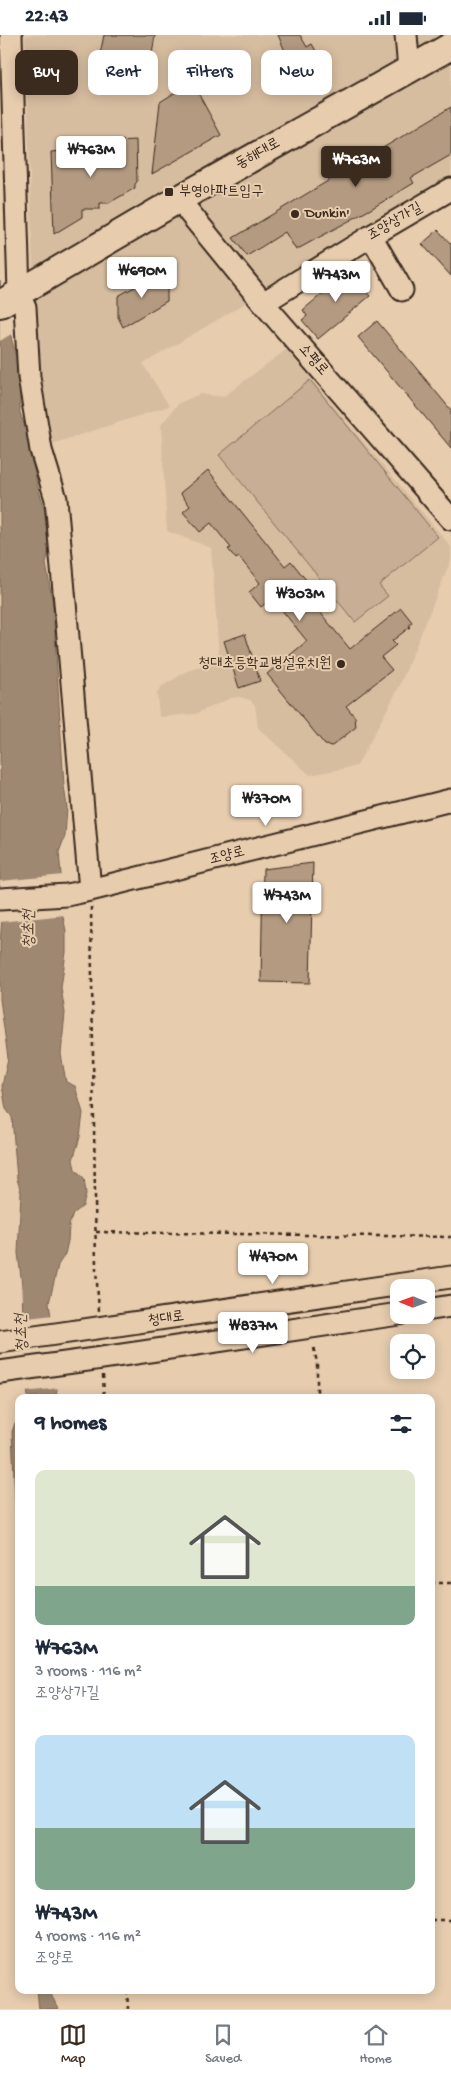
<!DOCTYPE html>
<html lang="en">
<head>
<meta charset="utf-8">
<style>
	:root { --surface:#fff; --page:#f6f6f7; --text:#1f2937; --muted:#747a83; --line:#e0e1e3; --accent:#3b2a1e }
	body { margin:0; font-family:"Gochi Hand","Poor Story",sans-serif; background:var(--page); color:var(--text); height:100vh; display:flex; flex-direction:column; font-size:19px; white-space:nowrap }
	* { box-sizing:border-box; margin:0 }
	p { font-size:16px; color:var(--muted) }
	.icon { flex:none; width:28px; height:28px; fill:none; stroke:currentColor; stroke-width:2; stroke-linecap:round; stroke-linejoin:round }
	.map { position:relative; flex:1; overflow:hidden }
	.drawer { position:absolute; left:15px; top:1359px; width:420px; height:600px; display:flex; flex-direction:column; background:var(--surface); border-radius:10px; box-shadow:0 2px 12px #0003 }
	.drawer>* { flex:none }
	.guide { position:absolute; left:15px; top:15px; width:421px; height:45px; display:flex; gap:10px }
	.needle { width:32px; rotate:271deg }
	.fabs { position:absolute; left:390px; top:1244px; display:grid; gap:10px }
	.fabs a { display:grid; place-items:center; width:45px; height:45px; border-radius:10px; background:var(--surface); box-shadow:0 2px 12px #0003; font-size:25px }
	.price { position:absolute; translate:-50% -42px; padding:0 11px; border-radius:5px; background:#fff; color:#222; font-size:16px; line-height:32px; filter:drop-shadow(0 1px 2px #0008) }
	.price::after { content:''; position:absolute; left:50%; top:30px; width:15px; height:11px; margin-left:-8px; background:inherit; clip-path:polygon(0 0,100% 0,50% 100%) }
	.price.selected { background:var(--accent); color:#fff }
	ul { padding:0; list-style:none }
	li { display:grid; align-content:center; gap:10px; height:265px; padding:0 20px }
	li span { display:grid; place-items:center; height:155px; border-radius:10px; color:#555 }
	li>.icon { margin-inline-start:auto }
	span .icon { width:90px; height:90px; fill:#fffc; stroke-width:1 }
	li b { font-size:21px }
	h2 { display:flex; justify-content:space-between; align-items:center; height:60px; padding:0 20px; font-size:21px }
	.pill { padding:0 18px; border-radius:10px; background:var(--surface); box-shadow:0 2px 12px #0003; font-size:18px; line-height:45px }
	.pill.selected { background:var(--accent); color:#fff }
	.status { display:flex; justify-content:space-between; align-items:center; height:35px; padding:0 25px; background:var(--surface); direction:ltr }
	.status svg { height:14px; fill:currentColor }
	.dock { display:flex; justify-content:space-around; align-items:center; height:70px; border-top:1px solid var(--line); background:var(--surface); font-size:14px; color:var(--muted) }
	.dock a { display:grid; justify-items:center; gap:2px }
	.dock .selected { color:var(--accent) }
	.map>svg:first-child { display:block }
	.built { fill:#d7bda0 }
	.green { fill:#c8ae94; stroke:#826c59 }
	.water { fill:#9e8872; stroke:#766250 }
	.pier { fill:#e7ccae }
	.building { fill:#b39a81; stroke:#3b2a1e }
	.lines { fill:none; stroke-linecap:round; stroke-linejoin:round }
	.minor-casing { stroke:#3b2a1e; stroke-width:25 }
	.major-casing { stroke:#3b2a1e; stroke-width:30 }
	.path { stroke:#3b2a1e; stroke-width:2.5; stroke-dasharray:4 4; stroke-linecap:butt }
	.minor { stroke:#e7ccae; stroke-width:21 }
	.major { stroke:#e7ccae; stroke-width:26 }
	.poi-dot { fill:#3b2a1e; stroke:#e7ccae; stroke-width:2 }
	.labels { text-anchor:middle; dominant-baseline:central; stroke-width:4; stroke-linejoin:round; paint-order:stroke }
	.street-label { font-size:15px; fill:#3b2a1e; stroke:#e7ccae }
	.poi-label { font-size:15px; fill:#3b2a1e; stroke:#e7ccae; text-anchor:start }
	.water-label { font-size:16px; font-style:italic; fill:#4f3d2f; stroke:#e7ccae }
</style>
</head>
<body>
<div class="status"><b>22:43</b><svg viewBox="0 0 49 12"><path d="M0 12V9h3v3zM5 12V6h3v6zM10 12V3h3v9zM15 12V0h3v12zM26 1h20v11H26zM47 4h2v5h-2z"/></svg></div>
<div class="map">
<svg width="451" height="1974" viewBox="0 0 451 1974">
	<rect width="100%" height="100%" fill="#e7ccae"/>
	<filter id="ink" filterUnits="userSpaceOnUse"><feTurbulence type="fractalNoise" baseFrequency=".02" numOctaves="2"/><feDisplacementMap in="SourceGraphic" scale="10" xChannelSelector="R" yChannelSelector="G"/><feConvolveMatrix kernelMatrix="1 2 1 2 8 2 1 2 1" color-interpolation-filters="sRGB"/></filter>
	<g filter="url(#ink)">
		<path class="built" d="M27 0H451V146L143 329 169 371 49 410 35 293 25 1Z
			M287 314 451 512V525L400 650 357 731 310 740 258 693 255 670 250 665 239 662 231 663 195 679 159 682 157 658 161 652 187 636 201 632 219 621 211 513 167 496 161 390 179 368 200 359 223 362Z"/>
		<path class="green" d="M310 345 438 502 379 550 388 561 355 587 219 420Z"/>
		<path class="water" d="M0 246 1 259 20 340V378L27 397 37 449 44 472 49 513 46 529 53 569 64 751 67 772 65 801 59 817 62 851 61 872 66 896V917L61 953 65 978 61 1019 66 1047 75 1051 83 1078 80 1102 73 1125 75 1134 84 1143 86 1159 83 1171 73 1179 69 1190 68 1206 65 1219 58 1230 49 1268 59 1337 56 1362H28L24 1318 22 1250 18 1218 21 1157 17 1144 12 1082 6 1074 2 1051 8 1023 0 964V908L3 870 0 848Z
			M15 1388 19 1390V1513L17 1508 12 1397Z
			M37 1955H51L52 1962 59 1974H39Z"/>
		<path class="pier" d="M0 256 13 298 0 306Z
			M63 840 65 880 0 887V846Z
			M53 1280 61 1337 60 1353 25 1357V1330L21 1319 20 1284Z"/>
		<path class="building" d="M104 0H155L150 32 141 30V34L115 29 111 54 96 51 98 44 95 43Z
			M278 0H300L307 12 312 9 330 40 317 51 302 58 283 26 288 23Z
			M192 47 221 100 152 139 160 67Z
			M451 72V120L411 143 414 148 369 175 296 215 285 197 247 221 233 203Z
			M136 105 137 147 135 149V153L109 168H100V174H82V182L54 199 51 117 71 115V108Z
			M438 195 451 209V241L422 209Z
			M350 235 355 240 359 236 371 251 366 256 370 261 318 304 302 285 307 281 303 275Z
			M163 236 167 243V266L123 292 118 282V261Z
			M377 286 451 375V413L358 302Z
			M208 435 285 531 291 526 326 570 319 576 350 614 401 573 412 587 409 591 410 592 392 606 396 610 381 622 392 635 346 671 355 682 356 692 332 711 325 710 267 639 307 606 272 563 261 572 249 557 260 548 239 522 236 524 228 514 231 513 211 488 200 497 183 477 190 471 180 458Z
			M245 599 260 646 239 653 224 606Z
			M313 828 310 948 261 947 263 834Z"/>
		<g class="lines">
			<g class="minor-casing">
				<path id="minor" d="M11 0 19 258
					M406 0 409 35
					M188 176 263 268 451 484
					M371 201 402 255
					M263 268 371 201 451 154
					M25 272 29 342 41 415 56 464 90 855
					M0 864 67 860 90 855 451 765
					M426 1275 451 1271
					M0 1307 451 1242
					M0 1337 102 1323 399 1279"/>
			</g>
			<g class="major-casing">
				<path id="major" d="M0 269 179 164 451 11"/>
			</g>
			<path class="path" d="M91 872 96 1234 99 1276
				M96 1197 451 1202
				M314 1313 317 1328V1359L319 1362
				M103 1340 104 1362
				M431 1548H451
				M431 1885H451
				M127 1955 128 1974"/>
			<use href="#minor" class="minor"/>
			<use href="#major" class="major"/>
		</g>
	</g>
	<g class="poi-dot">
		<rect x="164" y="152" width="10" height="10" rx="2.5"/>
		<circle cx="295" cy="179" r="5"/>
		<circle cx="341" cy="629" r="5"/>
	</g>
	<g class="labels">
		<g class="street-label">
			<text transform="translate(258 119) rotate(-29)">동해대로</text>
			<text transform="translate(395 187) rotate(-30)">조양상가길</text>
			<text transform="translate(313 325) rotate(49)">소평로</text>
			<text transform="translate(227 821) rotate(-14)">조양로</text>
			<text transform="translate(166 1284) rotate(-8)">청대로</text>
		</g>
		<g class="poi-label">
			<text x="179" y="157">부영아파트입구</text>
			<text x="305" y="179">Dunkin'</text>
			<text x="331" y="629" text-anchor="end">청대초등학교병설유치원</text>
		</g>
		<g class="water-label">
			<text transform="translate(30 894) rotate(-90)">청초천</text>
			<text transform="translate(23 1298) rotate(-92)">청초천</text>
		</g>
	</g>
</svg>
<div class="fabs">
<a><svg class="needle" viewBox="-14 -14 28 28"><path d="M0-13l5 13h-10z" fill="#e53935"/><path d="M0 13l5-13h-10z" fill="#747a83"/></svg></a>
<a><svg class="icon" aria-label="locate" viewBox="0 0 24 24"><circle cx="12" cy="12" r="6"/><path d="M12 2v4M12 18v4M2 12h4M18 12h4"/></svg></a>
</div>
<b class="price" style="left:91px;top:143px">₩763M</b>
<b class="price selected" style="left:356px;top:153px">₩763M</b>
<b class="price" style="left:142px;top:264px">₩690M</b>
<b class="price" style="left:336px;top:268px">₩743M</b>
<b class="price" style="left:300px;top:587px">₩303M</b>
<b class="price" style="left:266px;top:792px">₩370M</b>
<b class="price" style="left:287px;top:889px">₩743M</b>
<b class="price" style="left:273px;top:1250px">₩470M</b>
<b class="price" style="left:253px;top:1319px">₩837M</b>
<div class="guide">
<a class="pill selected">Buy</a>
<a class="pill">Rent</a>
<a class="pill">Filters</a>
<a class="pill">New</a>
</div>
<section class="drawer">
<h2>9 homes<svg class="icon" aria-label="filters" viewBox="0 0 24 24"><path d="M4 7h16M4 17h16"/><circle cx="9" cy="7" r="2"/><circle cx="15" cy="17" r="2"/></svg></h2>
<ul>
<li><span style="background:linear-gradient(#dfe7d0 75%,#7fa58c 0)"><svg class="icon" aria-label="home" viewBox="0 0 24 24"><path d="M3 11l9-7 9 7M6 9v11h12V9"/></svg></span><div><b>₩763M</b><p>3 rooms · 116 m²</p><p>조양상가길</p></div></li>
<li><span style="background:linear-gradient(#bfe0f5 60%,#7fa58c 0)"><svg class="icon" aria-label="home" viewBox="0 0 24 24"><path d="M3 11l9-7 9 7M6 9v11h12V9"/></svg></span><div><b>₩743M</b><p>4 rooms · 116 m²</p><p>조양로</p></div></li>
</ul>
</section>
</div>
<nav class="dock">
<a class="selected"><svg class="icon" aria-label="map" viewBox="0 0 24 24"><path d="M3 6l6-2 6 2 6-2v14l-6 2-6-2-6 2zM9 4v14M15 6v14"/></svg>Map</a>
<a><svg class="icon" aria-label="saved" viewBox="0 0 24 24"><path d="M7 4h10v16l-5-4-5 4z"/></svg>Saved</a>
<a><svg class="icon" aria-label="home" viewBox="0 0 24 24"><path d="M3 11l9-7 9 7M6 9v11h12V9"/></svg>Home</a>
</nav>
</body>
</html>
